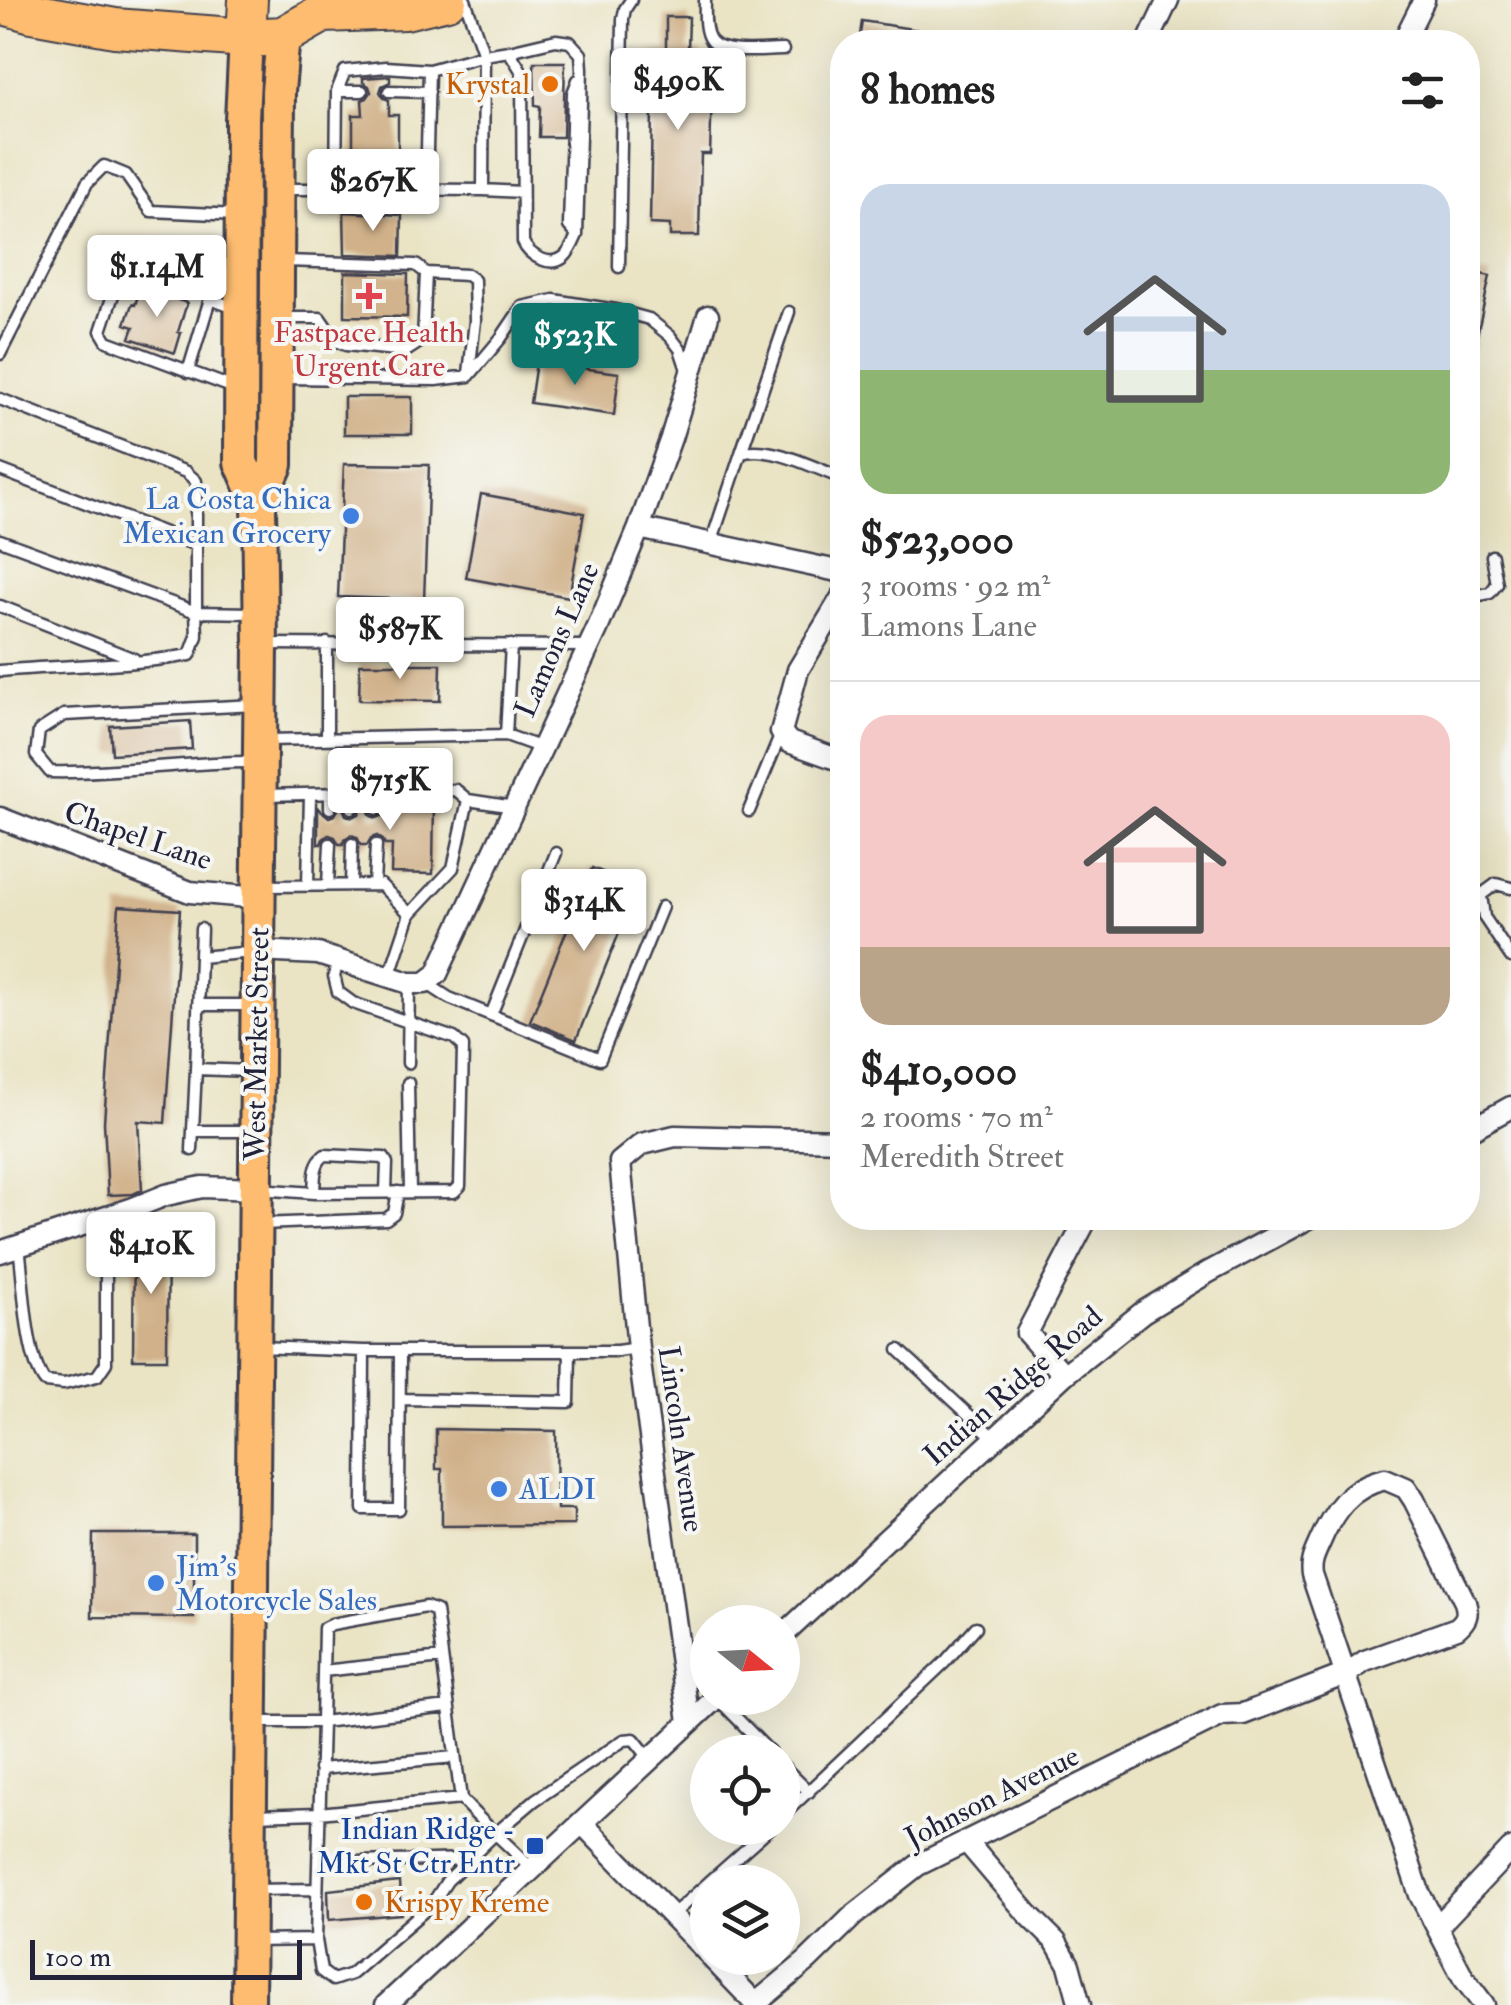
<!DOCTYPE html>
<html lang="en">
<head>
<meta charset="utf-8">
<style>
	:root { --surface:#fff; --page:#f6f6f6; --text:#222; --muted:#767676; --line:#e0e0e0; --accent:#0f766e }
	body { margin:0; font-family:"IM FELL Double Pica",serif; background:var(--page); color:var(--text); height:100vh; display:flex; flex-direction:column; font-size:38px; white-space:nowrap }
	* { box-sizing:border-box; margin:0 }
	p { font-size:32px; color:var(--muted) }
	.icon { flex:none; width:55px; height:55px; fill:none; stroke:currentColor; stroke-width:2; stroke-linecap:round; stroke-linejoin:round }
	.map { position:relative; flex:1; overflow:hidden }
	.details { position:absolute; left:830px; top:30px; width:650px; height:1200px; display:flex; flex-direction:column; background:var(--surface); border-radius:40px; box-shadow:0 10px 40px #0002 }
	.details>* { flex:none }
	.needle { width:65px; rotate:108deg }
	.controls { position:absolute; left:690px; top:1605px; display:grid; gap:20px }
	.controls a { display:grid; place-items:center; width:110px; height:110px; border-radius:50%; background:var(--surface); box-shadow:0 10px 40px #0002; font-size:50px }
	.scale { position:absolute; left:30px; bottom:25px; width:272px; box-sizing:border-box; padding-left:10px; border:5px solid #22223b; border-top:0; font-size:28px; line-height:35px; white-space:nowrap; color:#22223b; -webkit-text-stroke:8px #f6f6f2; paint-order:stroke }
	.price { position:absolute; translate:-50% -85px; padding:0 22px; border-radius:10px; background:#fff; color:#222; font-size:32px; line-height:65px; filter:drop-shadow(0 2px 5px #0008) }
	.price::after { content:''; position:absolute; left:50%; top:60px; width:30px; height:22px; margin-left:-15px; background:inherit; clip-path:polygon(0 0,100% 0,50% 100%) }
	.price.on { background:var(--accent); color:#fff }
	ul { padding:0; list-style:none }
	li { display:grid; align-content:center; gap:20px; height:530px; padding:0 30px }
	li+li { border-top:2px solid var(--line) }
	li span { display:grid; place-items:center; height:310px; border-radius:30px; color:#555 }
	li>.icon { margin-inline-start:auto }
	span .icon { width:180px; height:180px; fill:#fffc; stroke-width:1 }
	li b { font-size:42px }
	h2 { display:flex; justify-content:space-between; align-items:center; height:120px; padding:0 30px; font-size:42px }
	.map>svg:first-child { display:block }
	.building { fill:#d0b189 }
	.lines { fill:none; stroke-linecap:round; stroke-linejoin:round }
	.lane-casing { stroke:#403f50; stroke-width:15 }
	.street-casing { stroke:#403f50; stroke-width:25 }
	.primary-casing { stroke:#403f50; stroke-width:38 }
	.highway-casing { stroke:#403f50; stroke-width:42 }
	.lane { stroke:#fff; stroke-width:10 }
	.street { stroke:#fff; stroke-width:20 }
	.primary { stroke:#fdbc6f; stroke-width:32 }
	.highway { stroke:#fdbc6f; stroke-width:38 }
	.food-dot { fill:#e8710a; stroke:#f6f6f2; stroke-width:4 }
	.health-dot { fill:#e0444e; stroke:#f6f6f2; stroke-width:4 }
	.shop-dot { fill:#3f7fe0; stroke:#f6f6f2; stroke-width:4 }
	.transit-dot { fill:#1a4fb4; stroke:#f6f6f2; stroke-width:4 }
	.labels { text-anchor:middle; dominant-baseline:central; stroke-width:8; stroke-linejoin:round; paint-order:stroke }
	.food-label { font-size:30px; fill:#c56008; stroke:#f6f6f2; text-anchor:end }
	.health-label { font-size:30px; fill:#be3a42; stroke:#f6f6f2 }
	.shop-label { font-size:30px; fill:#366cbe; stroke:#f6f6f2; text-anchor:start }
	.street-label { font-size:30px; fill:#22223b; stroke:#f6f6f2 }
	.transit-label { font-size:30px; fill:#164399; stroke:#f6f6f2; text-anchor:end }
</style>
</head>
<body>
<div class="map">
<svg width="1511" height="2005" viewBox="0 0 1511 2005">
	<rect width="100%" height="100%" fill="#f6f6f2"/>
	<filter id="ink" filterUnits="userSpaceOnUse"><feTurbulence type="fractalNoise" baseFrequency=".01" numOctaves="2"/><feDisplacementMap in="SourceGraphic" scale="20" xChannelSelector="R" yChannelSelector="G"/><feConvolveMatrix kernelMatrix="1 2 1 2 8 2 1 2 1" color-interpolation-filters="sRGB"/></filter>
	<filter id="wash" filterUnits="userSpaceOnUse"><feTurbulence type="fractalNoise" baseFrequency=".0048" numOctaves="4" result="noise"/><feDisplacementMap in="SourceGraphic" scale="40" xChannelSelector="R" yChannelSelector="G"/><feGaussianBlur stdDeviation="2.25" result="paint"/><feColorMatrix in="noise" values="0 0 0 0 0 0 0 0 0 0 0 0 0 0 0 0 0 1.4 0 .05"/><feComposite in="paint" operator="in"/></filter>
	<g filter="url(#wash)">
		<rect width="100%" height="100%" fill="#eae4c5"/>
		<g id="blocks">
			<path class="building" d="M666 17H689L688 51 701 52 700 91H712L710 154H701L699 236H670V225L650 224 653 51H666Z
				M862 21 944 34 943 42H859Z
				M534 62H565L563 137H539L540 106 535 105Z
				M390 76V82L382 86 380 92 384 98 389 100V115H398V176L353 175V115H363L362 100 367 98 371 92 369 86 363 82V78Z
				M344 212 402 215 401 256 345 254Z
				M1468 271 1490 276 1474 349 1468 348Z
				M345 272 408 274 407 317 345 316Z
				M141 287 187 303 178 332 181 333 175 353 130 338 134 327 125 324 132 304 135 305Z
				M536 362 619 373 614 415 530 403Z
				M344 397H412V434H344Z
				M344 464 429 465 424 600 338 597Z
				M481 494 584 513 569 597 466 578Z
				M360 664H441L440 701 359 700Z
				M190 721 192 749 112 754 110 726Z
				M434 799 433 874 391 873 392 845H385L383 840 377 836 371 838 367 845H361L357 837 351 835 345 839 343 844H339L335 837 329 835 323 839 321 844H318V808L329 817 335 815 339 808H343L346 815 352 817 359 814 361 808 368 809 371 816 377 818 384 815 386 809H393V800Z
				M592 868 638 886 576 1040 530 1021Z
				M119 906 180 910 165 1123 138 1121 142 1190 133 1194 108 1195 104 1122Z
				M134 1234H168L167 1359H133Z
				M436 1429 556 1431 557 1509H574V1525L442 1526V1469H436Z
				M93 1534H194V1618L92 1617Z
				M399 1882 401 1914 329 1920 328 1890Z"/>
		</g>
	</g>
	<g filter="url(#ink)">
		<use href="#blocks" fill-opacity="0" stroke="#403f50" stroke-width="2.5"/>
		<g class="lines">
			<g class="lane-casing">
				<path id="lane" d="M465 0 484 55 509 51
					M705 0C705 11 703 31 711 41 723 56 766 50 783 50
					M556 40 570 42 581 54 582 69 577 235C574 242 570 252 564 257 550 268 529 256 523 242L522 72 509 51Z
					M337 91H362
					M389 91 429 92
					M284 189H336
					M426 190 429 70
					M483 190 336 189 337 91 345 71 386 67 429 70 484 55 483 190 522 192
					M577 235 569 226 573 93 578 80
					M619 267 623 19 625 9 631 0
					M426 273 467 275 474 280 475 321 469 373
					M235 308 210 299 207 290 129 263 113 295 101 331 107 341 237 389
					M283 318H320L336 341 346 345 406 351 423 340 426 273 416 265 284 261
					M0 354 87 183 104 166 126 175 151 211 237 215
					M188 372 210 299
					M283 378 436 380 469 376 501 338 522 307 554 300 616 310 649 319 670 336 680 349 688 373
					M0 399 186 472 196 481V612L255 613
					M741 453 789 312
					M0 470 196 545
					M0 540 196 612 197 636 190 655C127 666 63 665 0 671
					M711 543 741 453C770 444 814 468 842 478
					M1468 597 1490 593 1497 584 1492 556
					M0 606 134 659
					M265 644 588 646
					M506 735 511 645
					M327 738V643
					M267 740 506 735 542 748
					M255 762C186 761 119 774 50 772L36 755 39 731 64 715 255 705
					M265 795 456 790 468 800 514 807
					M330 808V793
					M352 808 353 793
					M377 809 378 792
					M749 811 781 734
					M1468 884 1481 895
					M328 885 330 844
					M351 885 352 844
					M374 885 376 845
					M265 886 381 885 410 914
					M308 886 310 794
					M1511 888 1496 884 1481 895 1484 917 1511 957
					M201 929 196 1069 251 1071
					M200 957 252 952
					M389 977 410 914 453 868 468 800
					M426 983 449 998 600 1059 662 907
					M198 1005H252
					M491 1015 556 853
					M408 1063 409 983
					M408 1083 410 1191
					M193 1131H250
					M192 1150 196 1069
					M258 1189 314 1193 454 1192 460 1186 463 1046 454 1038 353 1003 338 992 334 976 338 960
					M314 1193C315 1179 313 1163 325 1155L384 1158 387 1163 386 1192
					M261 1224 386 1219 394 1213 398 1192
					M19 1246C24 1281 25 1356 45 1382L64 1384 97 1376 106 1363V1218
					M259 1347 364 1351H617L638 1348
					M899 1350 995 1439
					M364 1351 363 1509H399L400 1351
					M401 1399 569 1402 570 1351
					M323 1671 442 1658
					M717 1698 770 1752
					M448 1707 322 1722 324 1628 332 1624 426 1607 436 1611 461 1799C483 1824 509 1845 532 1869
					M256 1722H322L316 1940 321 1971 333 1980 351 1974 432 1904 447 1881 496 1833 535 1800 624 1740 634 1739 650 1759
					M782 1765 809 1792
					M320 1769 455 1757
					M253 1815 319 1813 461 1799
					M782 1816 945 1662 976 1627
					M318 1863 469 1859
					M709 1882 770 1828
					M253 1890 317 1889
					M672 1915 708 1883
					M252 1941 316 1940"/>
			</g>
			<g class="street-casing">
				<path id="street" d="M1148 42 1168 0
					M1403 42 1424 0
					M639 528 842 572
					M842 597 798 670 781 732 789 742 842 761
					M0 818 190 892 259 898
					M258 951 318 954 409 983H425L437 974 598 627 639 528 671 438 708 316
					M1468 1131 1511 1107
					M0 1252 131 1209 166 1195 202 1187 255 1189
					M1064 1375 1027 1333 1087 1218
					M782 1636 1064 1375 1143 1312 1207 1273 1309 1218
					M689 1722 638 1348 620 1162 642 1144 675 1136 842 1140
					M582 1823 708 1953
					M966 1841 1027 1913 1056 1942 1069 1965 1080 2005
					M1438 1926 1511 1849
					M712 1958 757 2005
					M386 2005 716 1698
					M754 2005 807 1961 853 1916 918 1865 1222 1715 1243 1714 1346 1674 1365 1661 1457 1628C1466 1620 1469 1615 1465 1602L1414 1500 1406 1488 1385 1479C1349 1487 1333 1511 1319 1544 1314 1555 1310 1563 1312 1575L1420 1895 1463 1977 1484 2005"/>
			</g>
			<g class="primary-casing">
				<path id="primary" d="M246 38 242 119 241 462 259 503 261 644 248 2005
					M259 503 276 465 278 91 283 36"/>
			</g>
			<g class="highway-casing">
				<path id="highway" d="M0 4 32 13 115 28 246 38 283 36 323 13 405 10 447 0
					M246 38 248 0"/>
			</g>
			<use href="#lane" class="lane"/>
			<use href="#street" class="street"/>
			<use href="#primary" class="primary"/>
			<use href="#highway" class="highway"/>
		</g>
	</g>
	<g class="food-dot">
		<circle cx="550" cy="84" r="10"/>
		<circle cx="364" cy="1902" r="10"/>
	</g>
	<path class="health-dot" d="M364 281h10v10h10v10h-10v10h-10v-10h-10v-10h10z"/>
	<g class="shop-dot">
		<circle cx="351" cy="516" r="10"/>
		<circle cx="499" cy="1489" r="10"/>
		<circle cx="156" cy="1583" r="10"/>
	</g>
	<rect class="transit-dot" x="525" y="1836" width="20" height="20" rx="5"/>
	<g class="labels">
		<g class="food-label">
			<text x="530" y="84">Krystal</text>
			<text x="384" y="1902" text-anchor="start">Krispy Kreme</text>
		</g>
		<g class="health-label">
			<text x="369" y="332">Fastpace Health<tspan x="369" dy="34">Urgent Care</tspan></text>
		</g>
		<g class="shop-label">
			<text x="331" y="499" text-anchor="end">La Costa Chica<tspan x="331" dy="34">Mexican Grocery</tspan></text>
			<text x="519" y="1489">ALDI</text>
			<text x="176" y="1566">Jim's<tspan x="176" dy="34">Motorcycle Sales</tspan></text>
		</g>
		<g class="street-label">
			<text transform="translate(557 640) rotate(-66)">Lamons Lane</text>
			<text transform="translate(138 836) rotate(19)">Chapel Lane</text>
			<text transform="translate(257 1044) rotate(-89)">West Market Street</text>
			<text transform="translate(1013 1386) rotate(-41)">Indian Ridge Road</text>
			<text transform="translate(681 1439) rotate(82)">Lincoln Avenue</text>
			<text transform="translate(992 1797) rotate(-27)">Johnson Avenue</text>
		</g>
		<g class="transit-label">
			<text x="515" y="1829">Indian Ridge -<tspan x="515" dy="34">Mkt St Ctr Entr</tspan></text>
		</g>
	</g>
</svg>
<div class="controls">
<a><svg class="needle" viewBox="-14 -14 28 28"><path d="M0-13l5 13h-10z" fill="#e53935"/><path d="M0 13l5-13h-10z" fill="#767676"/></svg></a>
<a><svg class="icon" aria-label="locate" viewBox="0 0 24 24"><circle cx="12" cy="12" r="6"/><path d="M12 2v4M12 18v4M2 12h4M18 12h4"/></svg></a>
<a><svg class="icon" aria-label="layers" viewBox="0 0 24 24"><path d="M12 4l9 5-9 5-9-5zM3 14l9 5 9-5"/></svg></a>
</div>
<div class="scale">100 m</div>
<b class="price" style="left:678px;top:133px">$490K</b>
<b class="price" style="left:373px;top:234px">$267K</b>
<b class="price" style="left:157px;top:320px">$1.14M</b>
<b class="price on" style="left:575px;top:388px">$523K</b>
<b class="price" style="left:400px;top:682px">$587K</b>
<b class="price" style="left:390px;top:833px">$715K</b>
<b class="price" style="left:584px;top:954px">$314K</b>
<b class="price" style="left:151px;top:1297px">$410K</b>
<section class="details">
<h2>8 homes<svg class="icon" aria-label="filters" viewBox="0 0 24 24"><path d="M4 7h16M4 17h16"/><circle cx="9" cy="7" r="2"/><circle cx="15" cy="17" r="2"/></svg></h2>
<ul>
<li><span style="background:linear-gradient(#c9d6e8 60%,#8fb573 0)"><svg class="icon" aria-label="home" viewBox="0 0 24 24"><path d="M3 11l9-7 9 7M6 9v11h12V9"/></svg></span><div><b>$523,000</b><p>3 rooms · 92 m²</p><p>Lamons Lane</p></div></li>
<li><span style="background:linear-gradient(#f6c9c9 75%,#b9a48a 0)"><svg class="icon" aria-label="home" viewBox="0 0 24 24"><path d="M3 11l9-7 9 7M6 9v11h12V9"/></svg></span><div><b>$410,000</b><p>2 rooms · 70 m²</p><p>Meredith Street</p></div></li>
</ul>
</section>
</div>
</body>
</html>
